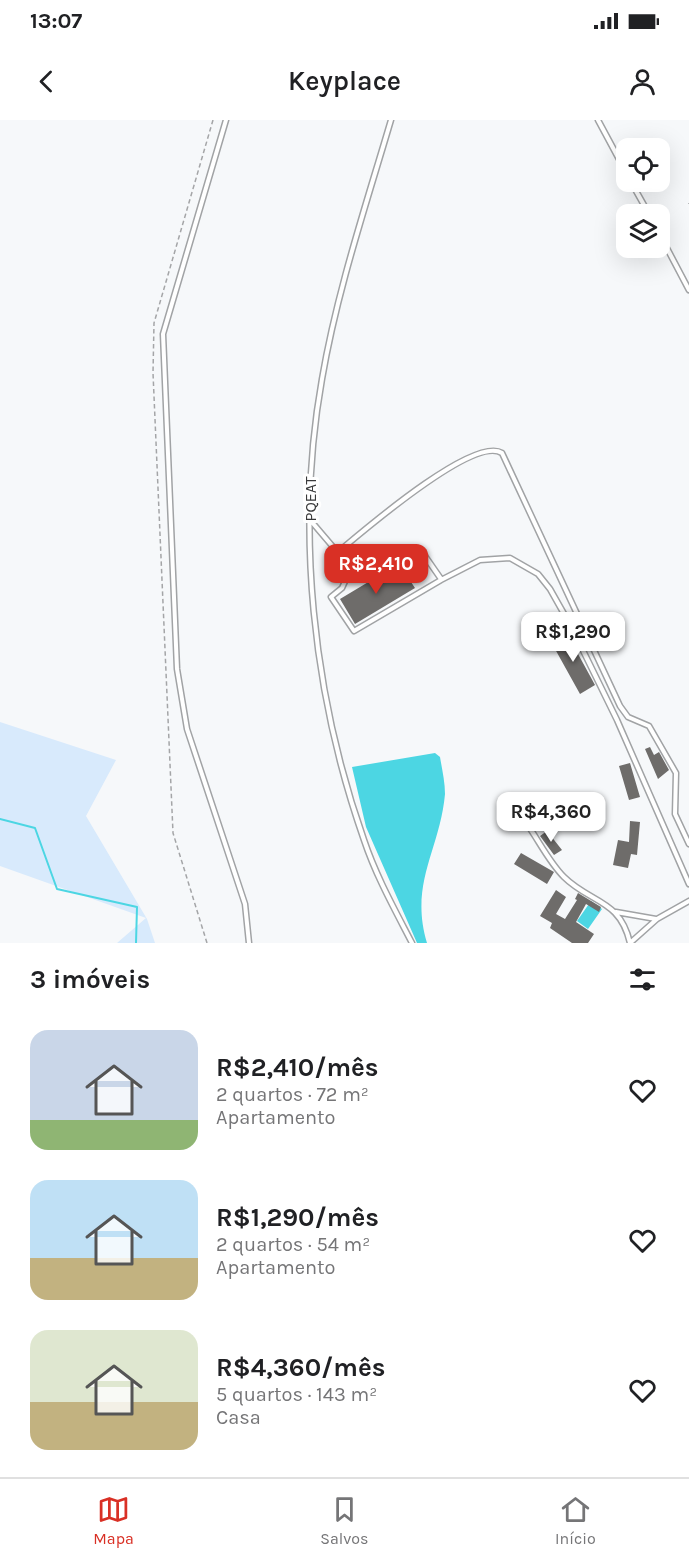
<!DOCTYPE html>
<html lang="pt">
<head>
<meta charset="utf-8">
<style>
	:root { --surface:#fff; --page:#f6f6f6; --text:#202124; --muted:#757577; --line:#e0e0e0; --accent:#d93025 }
	body { margin:0; font-family:Karla,sans-serif; background:var(--page); color:var(--text); height:100vh; display:flex; flex-direction:column; font-size:22px; white-space:nowrap }
	* { box-sizing:border-box; margin:0 }
	p { font-size:20px; color:var(--muted) }
	.icon { flex:none; width:33px; height:33px; fill:none; stroke:currentColor; stroke-width:2; stroke-linecap:round; stroke-linejoin:round }
	.map { position:relative; height:823px; overflow:hidden }
	.side { display:flex; flex-direction:column; background:var(--surface); flex:1 }
	.side>* { flex:none }
	.tools { position:absolute; left:616px; top:18px; display:grid; gap:12px }
	.tools a { display:grid; place-items:center; width:54px; height:54px; border-radius:12px; background:var(--surface); box-shadow:0 6px 24px #0002; font-size:30px }
	.price { position:absolute; translate:-50% -51px; padding:0 14px; border-radius:12px; background:#fff; color:#222; font-size:20px; line-height:39px; filter:drop-shadow(0 2px 3px #0008) }
	.price::after { content:''; position:absolute; left:50%; top:36px; width:18px; height:14px; margin-left:-9px; background:inherit; clip-path:polygon(0 0,100% 0,50% 100%) }
	.price.selected { background:var(--accent); color:#fff }
	ul { padding:0; list-style:none }
	li { display:flex; align-items:center; gap:18px; height:150px; padding:0 30px }
	li span { display:grid; place-items:center; flex:none; width:168px; height:120px; border-radius:18px; color:#555 }
	li>.icon { margin-inline-start:auto }
	span .icon { width:72px; height:72px; fill:#fffc; stroke-width:1 }
	li b { font-size:26px }
	h2 { display:flex; justify-content:space-between; align-items:center; height:72px; padding:0 30px; font-size:26px }
	.status { display:flex; justify-content:space-between; align-items:center; height:42px; padding:0 30px; background:var(--surface); direction:ltr }
	.status svg { height:16px; fill:currentColor }
	header { display:flex; justify-content:space-between; align-items:center; height:78px; padding:0 30px; background:var(--surface); font-size:27px; font-weight:600 }
	.dock { display:flex; justify-content:space-around; align-items:center; height:84px; border-top:2px solid var(--line); background:var(--surface); font-size:16px; color:var(--muted) }
	.dock a { display:grid; justify-items:center; gap:3px }
	.dock .selected { color:var(--accent) }
	.map>svg:first-child { display:block }
	.green { fill:#d8eafc }
	.water { fill:#4cd6e3 }
	.lines { fill:none; stroke-linecap:round; stroke-linejoin:round }
	.stream { stroke:#4cd6e3; stroke-width:2 }
	.building { fill:#6e6c6a }
	.service-casing { stroke:#a1a3a5; stroke-width:7 }
	.path { stroke:#a4a5a7; stroke-width:1.5; stroke-dasharray:4.5 3; stroke-linecap:butt }
	.service { stroke:#fff; stroke-width:4 }
	.labels { text-anchor:middle; dominant-baseline:central; stroke-width:6; stroke-linejoin:round; paint-order:stroke }
	.street-label { font-size:16px; fill:#393a3b; stroke:#fff }
</style>
</head>
<body>
<div class="status"><b>13:07</b><svg viewBox="0 0 49 12"><path d="M0 12V9h3v3zM5 12V6h3v6zM10 12V3h3v9zM15 12V0h3v12zM26 1h20v11H26zM47 4h2v5h-2z"/></svg></div>
<header><svg class="icon" aria-label="back" viewBox="0 0 24 24"><path d="M15 5l-7 7 7 7"/></svg>Keyplace<svg class="icon" aria-label="person" viewBox="0 0 24 24"><circle cx="12" cy="8" r="4"/><path d="M4 21q1-7 8-7t8 7"/></svg></header>
<div class="map">
<svg width="689" height="823" viewBox="0 0 689 823">
	<rect width="100%" height="100%" fill="#f6f8fa"/>
	<path class="green" d="M0 602 116 640 86 696 147 799 155 823H117L146 798 0 746Z"/>
	<path class="water" d="M435 633 440 637C442 649 445 662 445 674 440 730 409 763 427 823H417L366 707 352 647Z
		M591 781 602 789 588 809 577 801Z"/>
	<g class="lines">
		<path class="stream" d="M0 699 35 708 57 769 137 787 136 823"/>
	</g>
	<path class="building" d="M390 449 394 455 403 450 415 468 355 504 340 479Z
		M566 512 595 565 580 574 550 520Z
		M650 627 654 635 659 632 669 650 658 659 645 629Z
		M630 643 640 677 629 680 619 646Z
		M630 701 640 702 637 735 631 734 628 748 613 745 618 720 629 722Z
		M547 711 562 730 554 735 540 716Z
		M521 733 554 752 547 764 514 744Z
		M556 770 566 777 556 794 565 799 577 780 575 779 578 773 601 787 599 792 586 784 576 802 594 814 588 823H572L550 808 552 803 540 796Z"/>
	<g class="lines">
		<g class="service-casing">
			<path id="service" d="M226 0 163 214 177 549 187 609 245 784 249 823
				M391 0C366 85 337 171 322 259 295 410 313 575 364 720 376 756 395 790 412 823
				M598 0 627 54
				M631 62 649 94
				M660 115 689 170
				M311 401 351 448
				M338 432C362 412 474 315 502 333L620 586 628 597 649 606 676 653 675 694 689 724
				M351 448 342 468 331 477 354 511 441 460 480 440 510 438 538 454 550 469 572 508 617 600 689 764
				M351 448 414 429 425 436 441 459
				M527 704C539 721 549 742 564 757 590 783 620 779 630 823
				M616 792 656 799
				M630 823 657 799 689 781"/>
		</g>
		<path class="path" d="M689 83V84
			M207 823 173 713 153 253 154 203 213 0"/>
		<use href="#service" class="service"/>
	</g>
	<g class="labels">
		<g class="street-label">
			<text transform="translate(310 379) rotate(-90)">PQEAT</text>
		</g>
	</g>
</svg>
<div class="tools">
<a><svg class="icon" aria-label="locate" viewBox="0 0 24 24"><circle cx="12" cy="12" r="6"/><path d="M12 2v4M12 18v4M2 12h4M18 12h4"/></svg></a>
<a><svg class="icon" aria-label="layers" viewBox="0 0 24 24"><path d="M12 4l9 5-9 5-9-5zM3 14l9 5 9-5"/></svg></a>
</div>
<b class="price selected" style="left:376px;top:475px">R$2,410</b>
<b class="price" style="left:573px;top:543px">R$1,290</b>
<b class="price" style="left:551px;top:723px">R$4,360</b>
</div>
<section class="side">
<h2>3 imóveis<svg class="icon" aria-label="filters" viewBox="0 0 24 24"><path d="M4 7h16M4 17h16"/><circle cx="9" cy="7" r="2"/><circle cx="15" cy="17" r="2"/></svg></h2>
<ul>
<li><span style="background:linear-gradient(#c9d6e8 75%,#8fb573 0)"><svg class="icon" aria-label="home" viewBox="0 0 24 24"><path d="M3 11l9-7 9 7M6 9v11h12V9"/></svg></span><div><b>R$2,410/mês</b><p>2 quartos · 72 m²</p><p>Apartamento</p></div><svg class="icon" aria-label="heart" viewBox="0 0 24 24"><path d="M12 20l-8-8c-3-5 5-10 8-4 3-6 11-1 8 4z"/></svg></li>
<li><span style="background:linear-gradient(#bfe0f5 65%,#c2b280 0)"><svg class="icon" aria-label="home" viewBox="0 0 24 24"><path d="M3 11l9-7 9 7M6 9v11h12V9"/></svg></span><div><b>R$1,290/mês</b><p>2 quartos · 54 m²</p><p>Apartamento</p></div><svg class="icon" aria-label="heart" viewBox="0 0 24 24"><path d="M12 20l-8-8c-3-5 5-10 8-4 3-6 11-1 8 4z"/></svg></li>
<li><span style="background:linear-gradient(#dfe7d0 60%,#c2b280 0)"><svg class="icon" aria-label="home" viewBox="0 0 24 24"><path d="M3 11l9-7 9 7M6 9v11h12V9"/></svg></span><div><b>R$4,360/mês</b><p>5 quartos · 143 m²</p><p>Casa</p></div><svg class="icon" aria-label="heart" viewBox="0 0 24 24"><path d="M12 20l-8-8c-3-5 5-10 8-4 3-6 11-1 8 4z"/></svg></li>
</ul>
</section>
<nav class="dock">
<a class="selected"><svg class="icon" aria-label="map" viewBox="0 0 24 24"><path d="M3 6l6-2 6 2 6-2v14l-6 2-6-2-6 2zM9 4v14M15 6v14"/></svg>Mapa</a>
<a><svg class="icon" aria-label="saved" viewBox="0 0 24 24"><path d="M7 4h10v16l-5-4-5 4z"/></svg>Salvos</a>
<a><svg class="icon" aria-label="home" viewBox="0 0 24 24"><path d="M3 11l9-7 9 7M6 9v11h12V9"/></svg>Início</a>
</nav>
</body>
</html>
